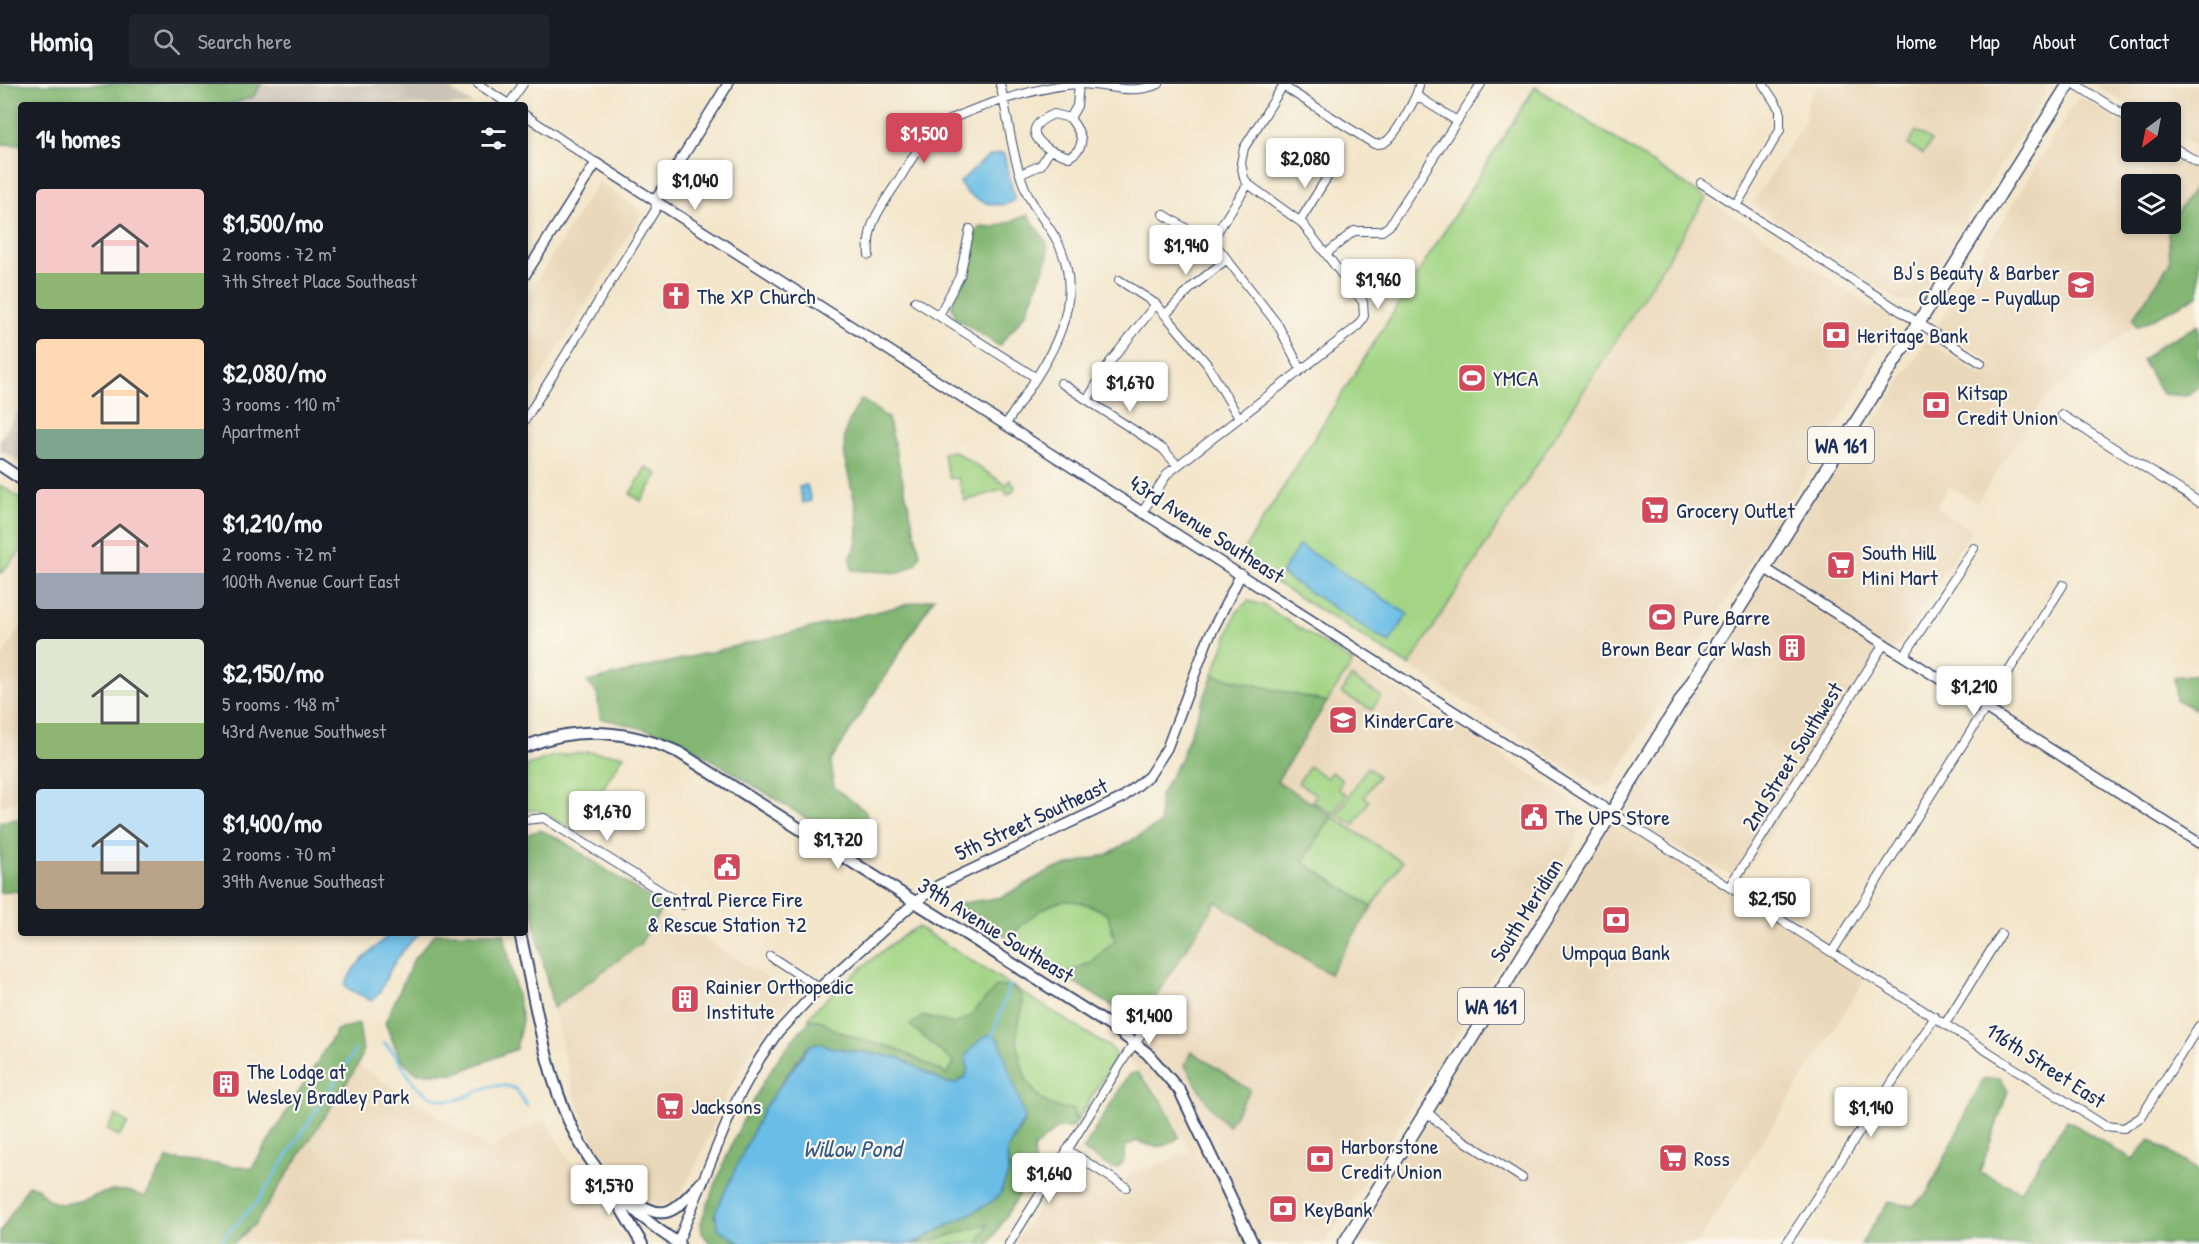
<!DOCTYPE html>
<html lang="en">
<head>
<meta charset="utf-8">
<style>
	:root { --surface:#171b24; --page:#20242c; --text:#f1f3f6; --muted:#9ea1a6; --line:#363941; --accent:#d1495b }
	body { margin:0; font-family:"Patrick Hand",sans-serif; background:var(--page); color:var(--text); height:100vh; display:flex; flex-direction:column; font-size:22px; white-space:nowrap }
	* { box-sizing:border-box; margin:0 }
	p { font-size:20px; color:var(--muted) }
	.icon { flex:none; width:33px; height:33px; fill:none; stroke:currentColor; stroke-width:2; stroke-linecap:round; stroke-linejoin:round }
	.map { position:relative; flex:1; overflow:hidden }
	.details { position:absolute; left:18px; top:18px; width:510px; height:834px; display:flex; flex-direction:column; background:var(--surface); border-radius:6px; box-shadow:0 3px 9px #0003 }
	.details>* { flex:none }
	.needle { width:39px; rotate:212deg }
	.tools { position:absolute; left:2121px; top:18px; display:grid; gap:12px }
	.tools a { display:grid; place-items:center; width:60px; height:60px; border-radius:6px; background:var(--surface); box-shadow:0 3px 9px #0003; font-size:30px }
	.price { position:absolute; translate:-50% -51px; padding:0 14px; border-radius:6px; background:#fff; color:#222; font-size:20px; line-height:39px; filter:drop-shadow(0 2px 3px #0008) }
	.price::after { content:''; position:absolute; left:50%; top:36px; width:18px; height:14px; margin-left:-9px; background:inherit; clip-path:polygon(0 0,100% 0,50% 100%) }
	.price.active { background:var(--accent); color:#fff }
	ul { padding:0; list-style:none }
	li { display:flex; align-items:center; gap:18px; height:150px; padding:0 18px }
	li span { display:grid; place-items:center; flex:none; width:168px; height:120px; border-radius:6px; color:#555 }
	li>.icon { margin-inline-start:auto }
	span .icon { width:72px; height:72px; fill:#fffc; stroke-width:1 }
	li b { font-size:26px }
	h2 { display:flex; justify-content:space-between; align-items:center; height:72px; padding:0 18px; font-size:26px }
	header { display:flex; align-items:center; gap:36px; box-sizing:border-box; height:84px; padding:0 30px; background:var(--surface); border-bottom:2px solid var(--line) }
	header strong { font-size:28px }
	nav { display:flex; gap:33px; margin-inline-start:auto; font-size:21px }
	.search { width:420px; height:54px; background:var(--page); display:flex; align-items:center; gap:15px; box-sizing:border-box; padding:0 21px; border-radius:6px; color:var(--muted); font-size:22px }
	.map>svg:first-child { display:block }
	.built { fill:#ead8ba; fill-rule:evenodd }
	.industrial { fill:#cac3b8 }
	.green { fill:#a3d585; stroke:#5f8272; stroke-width:1.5 }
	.forest { fill:#82b672; stroke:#4e7268; stroke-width:1.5 }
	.water { fill:#6abde6; stroke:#4276a2; stroke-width:1.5 }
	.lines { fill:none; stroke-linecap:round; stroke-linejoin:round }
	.stream { stroke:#6abde6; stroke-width:3 }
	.minor-casing { stroke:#3b4a6e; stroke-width:10 }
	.tertiary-casing { stroke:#3b4a6e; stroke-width:12 }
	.secondary-casing { stroke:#3b4a6e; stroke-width:14 }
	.primary-casing { stroke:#3b4a6e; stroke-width:15 }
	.minor { stroke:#fff; stroke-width:8 }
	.tertiary { stroke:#fff; stroke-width:9 }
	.secondary { stroke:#fff; stroke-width:10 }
	.primary { stroke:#fff; stroke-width:12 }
	.labels { text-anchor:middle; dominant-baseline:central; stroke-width:4.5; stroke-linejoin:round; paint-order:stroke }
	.shield { fill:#fbf7ec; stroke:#5e6b89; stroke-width:1.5 }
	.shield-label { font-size:21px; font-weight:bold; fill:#1b2f5e }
	.poi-label { font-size:22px; fill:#1b2f5e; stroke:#fbf7ec; text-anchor:start }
	.street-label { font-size:22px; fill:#1b2f5e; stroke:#fbf7ec }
	.water-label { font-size:24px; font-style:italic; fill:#335a87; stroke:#fbf7ec }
</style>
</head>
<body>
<header>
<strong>Homiq</strong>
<div class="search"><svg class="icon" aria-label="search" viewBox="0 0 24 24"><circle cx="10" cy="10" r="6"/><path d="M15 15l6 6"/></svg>Search here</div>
<nav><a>Home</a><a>Map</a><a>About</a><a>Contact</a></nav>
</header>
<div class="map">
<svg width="2199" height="1160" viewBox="0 0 2199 1160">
	<rect width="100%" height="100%" fill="#fbf7ec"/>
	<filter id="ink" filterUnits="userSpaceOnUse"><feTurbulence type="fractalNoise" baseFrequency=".0167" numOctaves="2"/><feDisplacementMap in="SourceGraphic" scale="12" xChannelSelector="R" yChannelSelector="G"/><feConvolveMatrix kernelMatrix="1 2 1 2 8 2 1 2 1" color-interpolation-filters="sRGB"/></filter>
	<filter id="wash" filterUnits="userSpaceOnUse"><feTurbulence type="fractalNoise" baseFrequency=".008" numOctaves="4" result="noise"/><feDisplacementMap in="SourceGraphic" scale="24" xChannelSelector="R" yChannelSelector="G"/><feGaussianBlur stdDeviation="1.35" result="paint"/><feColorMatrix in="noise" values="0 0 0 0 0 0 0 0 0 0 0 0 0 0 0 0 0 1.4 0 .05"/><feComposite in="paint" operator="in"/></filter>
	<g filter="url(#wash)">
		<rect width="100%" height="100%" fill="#f3e6cb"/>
		<path class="built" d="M1819 0H2046V8L1918 214 1900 218 1752 120 1805 37 1808 18Z
			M2095 0H2199V66L2171 48 2170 28H2140Z
			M2079 12 2131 46 2132 68H2166L2199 89V147L2155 224 2042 318 1977 419 1949 402 1936 423 1971 446 1892 570 1886 566 1740 796 1623 735 1868 891 1697 1160H1344L1840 363 1854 371 1926 257 1983 292 1992 277 1937 243ZM2132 100H2170V140H2132Z
			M598 98 644 127 525 318V215Z
			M1706 114 1890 234 1891 247 1870 276 1860 304 1611 699 1599 704 1409 582Z
			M21 542V716L0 722V577Z
			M1353 578 1567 713 1580 725 1584 735 1583 741 1560 785 1325 1160H1015L1074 1064 1117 1093 1123 1094 1191 1068 1157 1005 1121 970 1216 818 1329 889 1402 778 1277 697Z
			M660 827 794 911 758 956 731 1001 693 1088 675 1118 657 1122 635 1108 595 1062 573 1009 553 924 640 860Z
			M353 978 489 1065 545 1035 595 1119 631 1160H239Z"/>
		<path class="industrial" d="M223 0H441L474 21H210Z
			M21 322V379L0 366V356Z"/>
		<path class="green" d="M1535 3 1706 114 1409 582 1238 475Z
			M1916 47 1931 57 1923 70 1908 61Z
			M954 367 1006 401 1010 396 1015 403 1012 409 1007 411 1005 405 965 417 958 394 950 395 943 372V369Z
			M646 383 658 390 641 417 630 410Z
			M0 401 21 415V467L0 490Z
			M1248 517 1263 521 1353 578 1327 618 1213 591 1236 529Z
			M1351 593 1381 612 1372 626 1341 609Z
			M588 668 624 671 575 748 538 726 525 727V682L553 672Z
			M1309 682 1327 694 1331 688 1343 695 1338 705 1346 710 1334 730 1312 717 1316 710 1298 699Z
			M1367 683 1378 692 1364 713 1369 717 1354 741 1337 731Z
			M1332 732 1402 778 1372 823 1303 778Z
			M1062 815 1091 820 1108 831 1115 856 1092 878 1063 891 1008 854 1034 830Z
			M918 843 1114 966 1116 973 1077 1037 1072 1025C1033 1026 1019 987 1017 953 1016 943 1021 931 1023 921L949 994 873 958 861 956 808 935C815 921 901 849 918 843Z
			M116 1031 128 1039 119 1053 107 1045Z
			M988 1139 978 1160H912Z"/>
		<path class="forest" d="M0 0H261L253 13 228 21H21V61L0 60Z
			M2196 102 2199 103V211L2137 243 2133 234 2170 179 2168 142Z
			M1028 131 1047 159 1048 174 1026 229 999 262 956 234 951 221 969 181 975 149 980 142 995 143Z
			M2199 241V302L2186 312 2162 310 2142 276 2162 260Z
			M861 315 888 334 920 470 917 479 900 489 852 486 850 475C874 436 836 387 846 345 849 335 856 325 861 315Z
			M934 514 831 677 834 703 865 727 875 755 865 771 676 653 600 634 597 609 587 598Z
			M2199 590V625L2198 626 2176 616 2174 593Z
			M1213 591 1327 618 1277 697 1332 732 1303 778 1372 823 1329 890 1216 818 1139 939 1063 891 1092 878 1115 856 1108 831C1062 802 1043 822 1008 854L957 820 1002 813 1050 786 1106 771 1160 740V712L1181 673Z
			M21 734V810L17 807 0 809V738Z
			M540 746 561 756 663 823 640 860 553 924 525 794V751Z
			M436 849H504L522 936 516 965 457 989H416L400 974 385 939 414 875Z
			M997 902C1006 903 1016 902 1021 912 1026 925 1016 939 1017 953 1019 987 1033 1026 1072 1025L1077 1037 1073 1044H1058L1034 1064 1035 1085 989 1160H978L988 1140 935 1156 917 1158 983 1123 1001 1109 1009 1087 1007 1066 1025 1037 1000 958 991 950 965 973 968 984 965 993 957 999H945L900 974 833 964 822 960 807 963 764 1024 715 1129 714 1132 733 1156 742 1160H711L702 1149 701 1138C724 1075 762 980 812 935L823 937 833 945 861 956 895 964 947 990 954 979 910 941 923 932 954 940 969 933Z
			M359 940 363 968 358 981 255 1140 233 1160H0V1149L28 1101 37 1103C61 1141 92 1102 127 1107 132 1108 139 1111 145 1113L167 1075 252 1084 337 946Z
			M1191 967 1250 1006 1228 1042 1210 1023 1185 981Z
			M1137 988 1162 1017 1179 1053C1165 1066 1154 1064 1137 1057L1126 1062 1124 1076 1118 1084H1111L1083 1066 1128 991Z
			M2000 994 2008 1007 1980 1088 2020 1107 2067 1036 2132 1076 2150 1056 2199 1087V1160H1861L1888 1118 1913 1122 1928 1108 1983 995Z"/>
		<path class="water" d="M1000 69 1004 70 1015 116C1000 128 965 116 960 98L987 73Z
			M807 401 811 417 803 419 799 403Z
			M1299 461 1408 530 1389 559 1281 490Z
			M390 849H420C408 860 397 873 389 888 383 900 382 908 372 917L347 904 345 900 354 884Z
			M993 950 1000 958 1025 1034 1007 1066 1008 1090 999 1112 983 1123 912 1160H742L718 1144 715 1129 764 1024 810 961 818 959 833 964 900 974 945 999H957L965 993 968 984 965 973C971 964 982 952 993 950Z"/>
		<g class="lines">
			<path class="stream" d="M993 950 1010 901
				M384 959C405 975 405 1000 433 1013 466 1028 482 990 516 1005L527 1022
				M218 1160 258 1117 355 967"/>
		</g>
	</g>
	<g filter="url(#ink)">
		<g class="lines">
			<g class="minor-casing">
				<path id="minor" d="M478 0 510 21
					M1000 0C1009 36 1012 77 1028 111 1037 130 1053 145 1061 165 1088 231 1039 288 1006 340
					M2075 0 2132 36
					M1283 2 1374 60C1379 60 1384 60 1388 56 1397 48 1419 11 1419 0
					M1417 12 1457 37
					M509 20 523 0
					M525 31 596 79
					M2170 61 2199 79
					M1050 66C1028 51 1030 40 1054 30L1070 34
					M1021 90 1041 81 1050 66 1069 73C1089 62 1081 49 1070 34L1077 22 1079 0
					M1701 99 1981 279
					M1736 122 1780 46V26L1763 0
					M1163 130 1219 165 1278 241 1301 286
					M1300 137 1331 87
					M1210 159 1248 100
					M1326 170 1354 147H1382L1389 142 1481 0
					M869 171C866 139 882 122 898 97 909 80 918 62 932 48 955 26 1046 1 1078 0 1109 0 1128 12 1159 0
					M1119 196 1156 220 1207 280 1239 334
					M915 217 1035 293
					M939 231 960 192 970 145
					M1165 231 1192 203 1227 175
					M1061 299 1163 365 1177 381
					M1087 316 1110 278 1156 220
					M2062 331 2199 418
					M525 336 651 133 656 125 655 117
					M1143 427 1168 389 1358 242 1364 232 1363 218 1302 139 1248 100 1244 94 1241 79 1244 64 1284 0
					M1904 572 1974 464
					M1611 728 2105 1042 2124 1044 2141 1033 2199 942
					M525 736 544 734 683 821
					M1730 803 1884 560
					M1832 868 2063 501
					M770 872 819 904
					M1945 940 2001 850
					M1426 1027 1446 1045 1522 1094
					M1067 1066 1126 1103
					M1009 1160 1127 970 1153 934H1158
					M1786 1160 1935 933"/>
			</g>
			<g class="tertiary-casing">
				<path id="tertiary" d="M655 117 728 0
					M525 191 596 79 1611 728
					M1764 484 2199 759
					M677 1160 735 1019 760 974 778 948 819 904 915 818 939 801 1122 714 1149 692 1167 664 1208 555 1241 490"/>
			</g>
			<g class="secondary-casing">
				<path id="secondary" d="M0 381 21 395
					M525 663C576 641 630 646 680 669L1117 946 1147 969 1180 1007 1253 1160
					M520 849C550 984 553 1078 679 1160
					M623 1109C664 1140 670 1132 702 1098
					M616 1116 642 1160"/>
			</g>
			<g class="primary-casing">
				<path id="primary" d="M1344 1160 1695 594 2069 0"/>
			</g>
			<use href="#minor" class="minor"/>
			<use href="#tertiary" class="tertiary"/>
			<use href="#secondary" class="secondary"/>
			<use href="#primary" class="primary"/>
		</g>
	</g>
	<defs>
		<g id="university-square" transform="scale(1.5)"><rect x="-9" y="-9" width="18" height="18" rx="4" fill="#d1495b" stroke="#fbf7ec"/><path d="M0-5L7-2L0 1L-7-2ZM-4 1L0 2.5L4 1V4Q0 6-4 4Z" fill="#fff"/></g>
		<g id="church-square" transform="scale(1.5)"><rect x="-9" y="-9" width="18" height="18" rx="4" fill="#d1495b" stroke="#fbf7ec"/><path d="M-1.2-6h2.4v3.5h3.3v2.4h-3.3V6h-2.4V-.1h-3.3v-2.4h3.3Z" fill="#fff"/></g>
		<g id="bank-square" transform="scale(1.5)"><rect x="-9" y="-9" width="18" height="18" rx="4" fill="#d1495b" stroke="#fbf7ec"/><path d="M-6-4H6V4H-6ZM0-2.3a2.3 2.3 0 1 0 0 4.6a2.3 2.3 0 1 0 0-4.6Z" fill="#fff"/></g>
		<g id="stadium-square" transform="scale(1.5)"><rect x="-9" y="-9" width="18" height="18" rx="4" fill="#d1495b" stroke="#fbf7ec"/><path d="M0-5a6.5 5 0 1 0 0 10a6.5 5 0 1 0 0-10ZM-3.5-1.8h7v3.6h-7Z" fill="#fff"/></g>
		<g id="supermarket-square" transform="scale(1.5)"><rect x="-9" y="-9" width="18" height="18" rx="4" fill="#d1495b" stroke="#fbf7ec"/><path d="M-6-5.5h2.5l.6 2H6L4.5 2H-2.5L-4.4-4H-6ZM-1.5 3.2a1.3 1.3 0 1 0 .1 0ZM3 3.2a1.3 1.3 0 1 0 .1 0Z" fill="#fff"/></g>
		<g id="building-square" transform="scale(1.5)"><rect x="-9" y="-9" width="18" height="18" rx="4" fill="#d1495b" stroke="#fbf7ec"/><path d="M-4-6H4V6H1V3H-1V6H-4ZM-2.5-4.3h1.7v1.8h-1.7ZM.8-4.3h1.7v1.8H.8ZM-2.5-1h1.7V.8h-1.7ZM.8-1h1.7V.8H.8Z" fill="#fff"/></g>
		<g id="school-square" transform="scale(1.5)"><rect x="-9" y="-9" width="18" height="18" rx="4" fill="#d1495b" stroke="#fbf7ec"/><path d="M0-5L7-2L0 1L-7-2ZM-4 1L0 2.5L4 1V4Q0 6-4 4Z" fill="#fff"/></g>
		<g id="civic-square" transform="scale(1.5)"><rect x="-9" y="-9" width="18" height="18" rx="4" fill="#d1495b" stroke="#fbf7ec"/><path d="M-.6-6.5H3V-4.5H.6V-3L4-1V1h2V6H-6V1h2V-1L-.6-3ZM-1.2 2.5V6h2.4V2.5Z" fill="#fff"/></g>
	</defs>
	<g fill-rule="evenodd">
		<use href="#university-square" x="2081" y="201"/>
		<use href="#church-square" x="676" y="212"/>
		<use href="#bank-square" x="1836" y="251"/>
		<use href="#stadium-square" x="1472" y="294"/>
		<use href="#bank-square" x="1936" y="321"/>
		<use href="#supermarket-square" x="1655" y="426"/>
		<use href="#supermarket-square" x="1841" y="481"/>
		<use href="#stadium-square" x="1662" y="533"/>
		<use href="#building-square" x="1792" y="564"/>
		<use href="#school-square" x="1343" y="636"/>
		<use href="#civic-square" x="1534" y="733"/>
		<use href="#civic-square" x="727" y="783"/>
		<use href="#bank-square" x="1616" y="836"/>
		<use href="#building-square" x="685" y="915"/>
		<use href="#building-square" x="226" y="1000"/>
		<use href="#supermarket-square" x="670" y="1022"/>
		<use href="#supermarket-square" x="1673" y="1074"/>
		<use href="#bank-square" x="1320" y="1075"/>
		<use href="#bank-square" x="1283" y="1125"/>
	</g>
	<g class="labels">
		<g class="shield">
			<rect x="1808" y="343" width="66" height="36" rx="4.5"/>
			<rect x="1458" y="904" width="66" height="36" rx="4.5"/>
		</g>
		<g class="shield-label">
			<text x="1841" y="361">WA 161</text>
			<text x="1491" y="922">WA 161</text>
		</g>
		<g class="poi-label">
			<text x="2060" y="188" text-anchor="end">BJ's Beauty &amp; Barber<tspan x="2060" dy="25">College - Puyallup</tspan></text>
			<text x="697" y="212">The XP Church</text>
			<text x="1857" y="251">Heritage Bank</text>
			<text x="1493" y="294">YMCA</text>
			<text x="1957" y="308">Kitsap<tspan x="1957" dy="25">Credit Union</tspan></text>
			<text x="1676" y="426">Grocery Outlet</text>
			<text x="1862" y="468">South Hill<tspan x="1862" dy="25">Mini Mart</tspan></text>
			<text x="1683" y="533">Pure Barre</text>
			<text x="1771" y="564" text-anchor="end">Brown Bear Car Wash</text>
			<text x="1364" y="636">KinderCare</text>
			<text x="1555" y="733">The UPS Store</text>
			<text x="727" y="815" text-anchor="middle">Central Pierce Fire<tspan x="727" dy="25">&amp; Rescue Station 72</tspan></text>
			<text x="1616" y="868" text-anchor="middle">Umpqua Bank</text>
			<text x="706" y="902">Rainier Orthopedic<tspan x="706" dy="25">Institute</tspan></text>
			<text x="247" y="987">The Lodge at<tspan x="247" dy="25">Wesley Bradley Park</tspan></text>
			<text x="691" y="1022">Jacksons</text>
			<text x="1341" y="1062">Harborstone<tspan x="1341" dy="25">Credit Union</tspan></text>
			<text x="1694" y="1074">Ross</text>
			<text x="1304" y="1125">KeyBank</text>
		</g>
		<g class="street-label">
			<text transform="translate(1207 445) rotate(33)">43rd Avenue Southeast</text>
			<text transform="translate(1792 672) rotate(-58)">2nd Street Southwest</text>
			<text transform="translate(1031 735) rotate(-25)">5th Street Southeast</text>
			<text transform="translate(1526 826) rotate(-58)">South Meridian</text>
			<text transform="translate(996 846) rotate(32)">39th Avenue Southeast</text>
			<text transform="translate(2046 981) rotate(33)">116th Street East</text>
		</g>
		<g class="water-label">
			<text x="852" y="1064">Willow Pond</text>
		</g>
	</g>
</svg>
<div class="tools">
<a><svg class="needle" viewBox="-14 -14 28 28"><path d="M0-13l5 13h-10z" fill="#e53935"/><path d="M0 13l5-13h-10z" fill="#9ea1a6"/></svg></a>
<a><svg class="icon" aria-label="layers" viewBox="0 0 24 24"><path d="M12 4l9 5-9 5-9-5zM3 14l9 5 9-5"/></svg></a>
</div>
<b class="price active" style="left:924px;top:80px">$1,500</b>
<b class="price" style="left:1305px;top:105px">$2,080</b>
<b class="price" style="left:695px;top:127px">$1,040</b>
<b class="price" style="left:1186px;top:192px">$1,940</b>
<b class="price" style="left:1378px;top:226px">$1,960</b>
<b class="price" style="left:1130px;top:329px">$1,670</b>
<b class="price" style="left:1974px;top:633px">$1,210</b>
<b class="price" style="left:607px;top:758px">$1,670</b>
<b class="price" style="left:838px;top:786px">$1,720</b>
<b class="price" style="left:1772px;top:845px">$2,150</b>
<b class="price" style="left:1149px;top:962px">$1,400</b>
<b class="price" style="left:1871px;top:1054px">$1,140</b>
<b class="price" style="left:1049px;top:1120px">$1,640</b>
<b class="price" style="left:609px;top:1132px">$1,570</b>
<section class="details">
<h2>14 homes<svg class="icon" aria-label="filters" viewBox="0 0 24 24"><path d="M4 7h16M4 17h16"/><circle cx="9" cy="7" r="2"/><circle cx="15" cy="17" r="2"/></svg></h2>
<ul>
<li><span style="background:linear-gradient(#f6c9c9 70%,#8fb573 0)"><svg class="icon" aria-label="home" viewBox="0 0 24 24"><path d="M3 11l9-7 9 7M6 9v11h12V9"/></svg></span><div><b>$1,500/mo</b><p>2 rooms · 72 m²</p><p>7th Street Place Southeast</p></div></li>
<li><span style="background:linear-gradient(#ffd9b3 75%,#7fa58c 0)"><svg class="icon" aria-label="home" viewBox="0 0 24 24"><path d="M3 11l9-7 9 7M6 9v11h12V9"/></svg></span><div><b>$2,080/mo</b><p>3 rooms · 110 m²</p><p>Apartment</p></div></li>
<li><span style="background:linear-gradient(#f6c9c9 70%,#9aa5b1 0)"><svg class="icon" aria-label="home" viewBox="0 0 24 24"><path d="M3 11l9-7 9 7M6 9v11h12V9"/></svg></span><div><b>$1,210/mo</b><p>2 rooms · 72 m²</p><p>100th Avenue Court East</p></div></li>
<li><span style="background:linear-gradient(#dfe7d0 70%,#8fb573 0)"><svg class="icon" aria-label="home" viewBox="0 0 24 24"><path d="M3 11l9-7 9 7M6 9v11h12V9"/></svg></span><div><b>$2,150/mo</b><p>5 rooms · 148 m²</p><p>43rd Avenue Southwest</p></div></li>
<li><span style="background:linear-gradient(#bfe0f5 60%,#b9a48a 0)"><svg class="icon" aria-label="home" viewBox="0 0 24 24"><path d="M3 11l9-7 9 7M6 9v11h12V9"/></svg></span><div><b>$1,400/mo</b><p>2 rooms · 70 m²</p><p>39th Avenue Southeast</p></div></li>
</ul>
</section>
</div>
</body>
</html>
